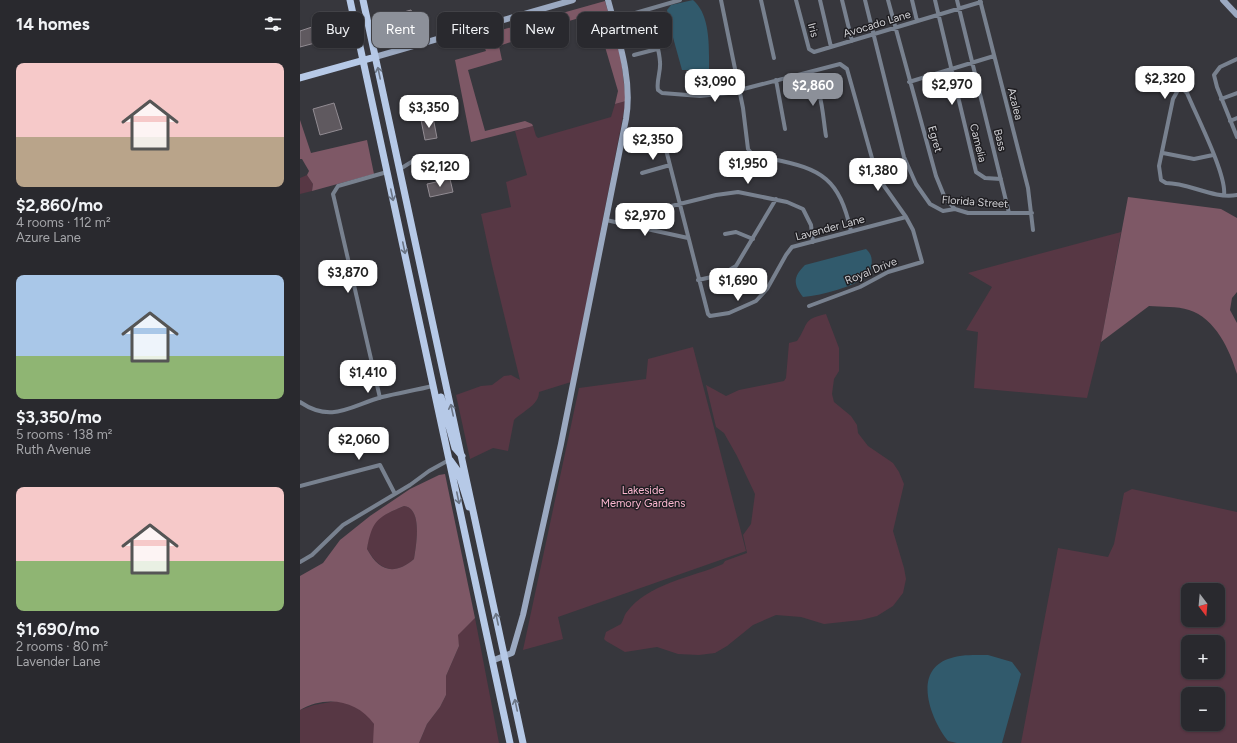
<!DOCTYPE html>
<html lang="en">
<head>
<meta charset="utf-8">
<style>
	:root { --surface:#29292e; --page:#313136; --text:#f1f3f6; --muted:#a5a6aa; --line:#45454a; --accent:#8c9099 }
	body { margin:0; font-family:Figtree,sans-serif; background:var(--page); color:var(--text); height:100vh; display:flex; flex-direction:column; font-size:15px; white-space:nowrap }
	* { box-sizing:border-box; margin:0 }
	p { font-size:13px; color:var(--muted) }
	.icon { flex:none; width:22px; height:22px; fill:none; stroke:currentColor; stroke-width:2; stroke-linecap:round; stroke-linejoin:round }
	.map { position:relative; flex:1; overflow:hidden }
	.drawer { display:flex; flex-direction:column; background:var(--surface); width:300px }
	.drawer>* { flex:none }
	.top-card { position:absolute; left:12px; top:12px; width:380px; height:36px; display:flex; gap:8px }
	.needle { width:26px; rotate:164deg }
	.fabs { position:absolute; left:881px; top:583px; display:grid; gap:8px }
	.fabs a { display:grid; place-items:center; width:44px; height:44px; border-radius:8px; background:var(--surface); box-shadow:0 1px 3px #0004,0 0 0 1px var(--line); font-size:20px }
	.price { position:absolute; translate:-50% -34px; padding:0 9px; border-radius:8px; background:#fff; color:#222; font-size:13px; line-height:26px; filter:drop-shadow(0 1px 2px #0008) }
	.price::after { content:''; position:absolute; left:50%; top:24px; width:12px; height:9px; margin-left:-6px; background:inherit; clip-path:polygon(0 0,100% 0,50% 100%) }
	.price.selected { background:var(--accent); color:#fff }
	ul { padding:0; list-style:none }
	li { display:grid; align-content:center; gap:8px; height:212px; padding:0 16px }
	li span { display:grid; place-items:center; height:124px; border-radius:8px; color:#555 }
	li>.icon { margin-inline-start:auto }
	span .icon { width:72px; height:72px; fill:#fffc; stroke-width:1 }
	li b { font-size:17px }
	h2 { display:flex; justify-content:space-between; align-items:center; height:48px; padding:0 16px; font-size:17px }
	.chip { padding:0 14px; border-radius:8px; background:var(--surface); box-shadow:0 1px 3px #0004,0 0 0 1px var(--line); font-size:14px; line-height:36px }
	.chip.selected { background:var(--accent); color:#fff }
	main { display:flex; flex:1; min-height:0 }
	.map>svg:first-child { display:block }
	.green { fill:#573744; fill-rule:evenodd }
	.forest { fill:#7e5866; fill-rule:evenodd }
	.water { fill:#315a6c }
	.building { fill:#5f595f; stroke:#928c93 }
	.lines { fill:none; stroke-linecap:round; stroke-linejoin:round }
	.street { stroke:#78818f; stroke-width:4 }
	.secondary { stroke:#9ba9c1; stroke-width:6 }
	.primary { stroke:#b6c9e7; stroke-width:7 }
	.oneway { stroke:#6a7484 }
	.labels { text-anchor:middle; dominant-baseline:central; stroke-width:3; stroke-linejoin:round; paint-order:stroke }
	.street-label { font-size:11px; fill:#d1d1d5; stroke:#1f1e22 }
	.park-label { font-size:11px; fill:#fab6cf; stroke:#1f1e22 }
</style>
</head>
<body>
<main>
<section class="drawer">
<h2>14 homes<svg class="icon" aria-label="filters" viewBox="0 0 24 24"><path d="M4 7h16M4 17h16"/><circle cx="9" cy="7" r="2"/><circle cx="15" cy="17" r="2"/></svg></h2>
<ul>
<li><span style="background:linear-gradient(#f6c9c9 60%,#b9a48a 0)"><svg class="icon" aria-label="home" viewBox="0 0 24 24"><path d="M3 11l9-7 9 7M6 9v11h12V9"/></svg></span><div><b>$2,860/mo</b><p>4 rooms · 112 m²</p><p>Azure Lane</p></div></li>
<li><span style="background:linear-gradient(#a9c7e8 65%,#8fb573 0)"><svg class="icon" aria-label="home" viewBox="0 0 24 24"><path d="M3 11l9-7 9 7M6 9v11h12V9"/></svg></span><div><b>$3,350/mo</b><p>5 rooms · 138 m²</p><p>Ruth Avenue</p></div></li>
<li><span style="background:linear-gradient(#f6c9c9 60%,#8fb573 0)"><svg class="icon" aria-label="home" viewBox="0 0 24 24"><path d="M3 11l9-7 9 7M6 9v11h12V9"/></svg></span><div><b>$1,690/mo</b><p>2 rooms · 80 m²</p><p>Lavender Lane</p></div></li>
</ul>
</section>
<div class="map">
<svg width="937" height="743" viewBox="0 0 937 743">
	<rect width="100%" height="100%" fill="#37373d"/>
	<path class="green" d="M326 101 271 382 239 392C239 405 223 411 214 420L208 451 193 448 170 459 156 395 181 386 192 385 204 376 211 375 220 380 192 265 181 214 211 207 206 182 227 175 215 131 233 126 236 136 238 138 311 117 315 104Z
		M7 175 13 184 12 191 0 194V178Z
		M821 232 802 337 787 398 674 388 678 332 666 330 692 287 668 273Z
		M526 314 539 348V371L534 379 532 394 534 402 551 416 557 425 558 433 568 446 593 463 599 472 604 484 593 531 604 568 606 579 603 593 593 606 577 616 561 620 524 624 501 617 476 615 453 625 427 646 415 653 399 655 378 654 357 647 325 652 306 641 304 639 306 632 321 624C323 621 324 616 326 613 348 583 391 578 423 564L425 561 447 553 443 535 451 524 455 494 437 456 424 433 416 427 406 385 426 396 439 390 484 381 486 378 489 343 497 341C509 324 502 319 526 314Z
		M393 347 446 551 258 617 263 639 223 650 279 388 346 379 348 359Z
		M832 489 937 512V743H721L758 548 808 557 814 544 824 493ZM888 590H918V620H888ZM888 642H918V672H888ZM888 694H918V724H888Z
		M104 506C123 508 116 546 114 559 94 576 80 571 67 549 68 542 69 529 73 524 80 515 95 510 104 506Z
		M175 618 199 743H119L127 724 140 707 146 695V676L159 646 157 635Z
		M36 701C50 703 67 710 74 724 76 730 74 737 73 743H0V710L14 705Z"/>
	<path class="forest" d="M305 1 321 58 326 101 315 104 318 91 296 16 293 14 214 37V41L199 46 202 60 168 70 185 131 225 121 232 124 233 126 171 142 155 60 186 51 180 36Z
		M0 120 11 153 67 140 74 174 12 191 13 184 7 175 9 171 2 159H0Z
		M828 197 921 209 937 218V292L932 298 930 310 937 323V374C930 350 915 318 889 310 877 306 862 307 849 306L801 342Z
		M145 474 175 618 158 635 159 646 146 676V695L140 707 127 724 119 743H73L74 724C57 700 26 695 0 710V576L23 563 40 540 70 516 110 489 139 475ZM104 506C123 508 116 546 114 559 94 576 79 571 67 549 72 520 78 517 104 506Z"/>
	<path class="water" d="M393 0C411 15 409 49 409 70H382L369 23 367 10 371 5Z
		M566 249C575 257 571 265 570 275 552 287 524 295 503 297 493 284 493 277 505 265Z
		M688 655 712 662 721 674 702 743H657L648 741C631 720 612 672 648 659 660 654 675 655 688 655Z"/>
	<path class="building" d="M111 10 113 16 95 22 93 15Z
		M21 24 26 40 0 47V31Z
		M34 103 42 129 20 135 13 109Z
		M133 117 137 138 125 140 121 120Z
		M150 179 153 192 130 197 127 184Z"/>
	<g class="lines">
		<path class="street" d="M421 0 443 108 448 149C454 158 462 158 472 159 523 169 539 179 551 231
			M461 0 474 58
			M496 0 509 49 514 52 681 2
			M520 0 531 47
			M542 0 552 41
			M565 0 604 157 616 184 630 204 643 211 655 209 668 213H732
			M588 0 636 176 645 198 655 209
			M612 0 617 21
			M635 0 676 172 685 178 701 179
			M657 0 709 213
			M680 0 728 188 733 230
			M347 10C352 27 359 45 360 62 361 72 356 81 358 90L362 93 400 96 428 93 540 64 547 69 577 176 606 217 613 230 622 262 588 272 560 287 509 306
			M325 16 380 0
			M334 55 357 49
			M937 59 920 67 914 75 917 87 937 137
			M507 73C522 81 523 120 526 136
			M476 80 485 129
			M609 82 694 56
			M921 99 937 93
			M930 121 937 118
			M363 138 408 314 410 316 429 313 456 301 467 289 486 255 492 247 606 217
			M863 153 894 159 913 155
			M100 169 113 161 120 160
			M342 173 370 165
			M924 195C927 175 896 115 887 93L883 89 878 90 873 99 859 166 861 180 866 183C890 183 912 199 937 195
			M347 212 416 195 438 192 487 202 503 209 511 225 513 242
			M306 220 388 238
			M425 234 436 232 453 239
			M398 280 421 275 436 266 476 199
			M80 398 33 194 38 186 87 172
			M0 402C32 424 52 405 82 397 99 393 116 390 133 386
			M0 486 80 465 95 494
			M0 562 12 555 43 525 110 485 129 471 149 460"/>
		<path class="secondary" d="M923 0 937 15
			M75 57 273 0
			M194 660 212 653 223 615 261 444 326 119C333 79 318 38 308 0"/>
		<path class="primary" d="M50 0 210 743
			M63 0 223 743
			M0 78 75 57
			M141 397 155 448 162 456
			M150 460 158 471 169 507"/>
	</g>
	<defs><path id="oneway-shaft" d="M-6 0H5M1.5-3L5.5 0L1.5 3" fill="none" stroke-width="1.6" stroke-linecap="round" stroke-linejoin="round"/></defs>
	<g class="oneway">
		<use href="#oneway-shaft" transform="translate(79 73) rotate(-102)"/>
		<use href="#oneway-shaft" transform="translate(92 195) rotate(78)"/>
		<use href="#oneway-shaft" transform="translate(104 248) rotate(78)"/>
		<use href="#oneway-shaft" transform="translate(152 410) rotate(-102)"/>
		<use href="#oneway-shaft" transform="translate(158 498) rotate(78)"/>
		<use href="#oneway-shaft" transform="translate(197 619) rotate(-102)"/>
		<use href="#oneway-shaft" transform="translate(216 705) rotate(-102)"/>
	</g>
	<g class="labels">
		<g class="street-label">
			<text transform="translate(577 24) rotate(-17)">Avocado Lane</text>
			<text transform="translate(513 30) rotate(75)">Iris</text>
			<text transform="translate(715 104) rotate(76)">Azalea</text>
			<text transform="translate(635 139) rotate(74)">Egret</text>
			<text transform="translate(700 140) rotate(76)">Bass</text>
			<text transform="translate(678 143) rotate(76)">Camelia</text>
			<text transform="translate(675 202) rotate(4)">Florida Street</text>
			<text transform="translate(530 228) rotate(-15)">Lavender Lane</text>
			<text transform="translate(571 271) rotate(-22)">Royal Drive</text>
		</g>
		<g class="park-label">
			<text x="343" y="490">Lakeside<tspan x="343" dy="13">Memory Gardens</tspan></text>
		</g>
	</g>
</svg>
<div class="fabs">
<a><svg class="needle" viewBox="-14 -14 28 28"><path d="M0-13l5 13h-10z" fill="#e53935"/><path d="M0 13l5-13h-10z" fill="#a5a6aa"/></svg></a>
<a>+</a>
<a>−</a>
</div>
<b class="price" style="left:865px;top:100px">$2,320</b>
<b class="price" style="left:415px;top:103px">$3,090</b>
<b class="price" style="left:652px;top:106px">$2,970</b>
<b class="price selected" style="left:513px;top:107px">$2,860</b>
<b class="price" style="left:129px;top:129px">$3,350</b>
<b class="price" style="left:353px;top:161px">$2,350</b>
<b class="price" style="left:448px;top:185px">$1,950</b>
<b class="price" style="left:140px;top:188px">$2,120</b>
<b class="price" style="left:578px;top:192px">$1,380</b>
<b class="price" style="left:345px;top:237px">$2,970</b>
<b class="price" style="left:48px;top:294px">$3,870</b>
<b class="price" style="left:438px;top:302px">$1,690</b>
<b class="price" style="left:68px;top:394px">$1,410</b>
<b class="price" style="left:59px;top:461px">$2,060</b>
<div class="top-card">
<a class="chip">Buy</a>
<a class="chip selected">Rent</a>
<a class="chip">Filters</a>
<a class="chip">New</a>
<a class="chip">Apartment</a>
</div>
</div>
</main>
</body>
</html>
